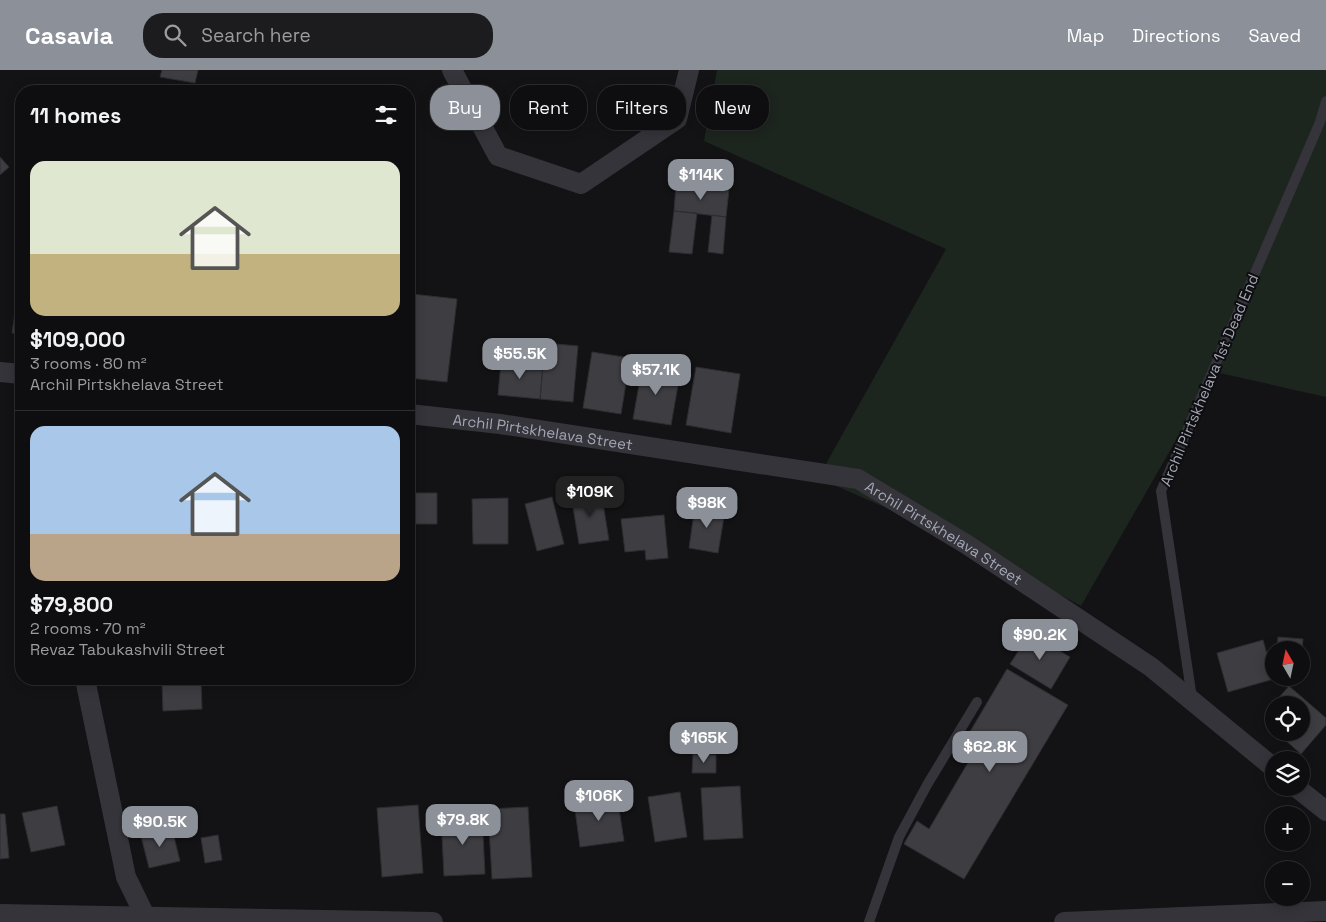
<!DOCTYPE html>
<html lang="en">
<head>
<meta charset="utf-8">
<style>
	:root { --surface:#0e0e10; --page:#1c1c1e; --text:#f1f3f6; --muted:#9b9c9f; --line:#2e2e30; --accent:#8c9099 }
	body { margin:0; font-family:"Space Grotesk",sans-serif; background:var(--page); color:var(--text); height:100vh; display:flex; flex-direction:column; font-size:19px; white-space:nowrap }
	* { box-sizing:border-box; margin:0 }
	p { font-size:16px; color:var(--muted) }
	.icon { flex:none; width:28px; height:28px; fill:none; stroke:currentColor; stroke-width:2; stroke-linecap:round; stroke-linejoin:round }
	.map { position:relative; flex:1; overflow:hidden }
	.sheet { position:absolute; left:15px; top:15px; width:400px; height:600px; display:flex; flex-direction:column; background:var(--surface); border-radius:20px; box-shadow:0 2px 12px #0003,0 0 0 1px var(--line) }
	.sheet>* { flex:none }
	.guide { position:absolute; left:430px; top:15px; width:475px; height:45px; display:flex; gap:10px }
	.needle { width:32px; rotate:351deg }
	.tools { position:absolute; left:1265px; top:571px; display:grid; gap:10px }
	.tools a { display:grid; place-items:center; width:45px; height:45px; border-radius:50%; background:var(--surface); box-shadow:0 2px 12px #0003,0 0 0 1px var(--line); font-size:25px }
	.price { position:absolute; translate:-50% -42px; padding:0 11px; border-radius:10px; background:var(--accent); color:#fff; font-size:16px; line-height:32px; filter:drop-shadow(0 1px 2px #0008) }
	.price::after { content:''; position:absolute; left:50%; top:30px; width:15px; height:11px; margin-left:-8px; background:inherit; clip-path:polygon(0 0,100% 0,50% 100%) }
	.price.selected { background:#222; color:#fff }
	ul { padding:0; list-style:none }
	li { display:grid; align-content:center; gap:10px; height:265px; padding:0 15px }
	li+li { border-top:1px solid var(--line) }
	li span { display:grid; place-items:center; height:155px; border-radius:15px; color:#555 }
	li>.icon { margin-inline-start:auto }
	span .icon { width:90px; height:90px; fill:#fffc; stroke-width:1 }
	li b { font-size:21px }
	h2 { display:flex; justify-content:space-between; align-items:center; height:60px; padding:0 15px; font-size:21px }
	.pill { padding:0 18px; border-radius:20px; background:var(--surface); box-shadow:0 2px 12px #0003,0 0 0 1px var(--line); font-size:18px; line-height:45px }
	.pill.selected { background:var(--accent); color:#fff }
	header { display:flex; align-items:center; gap:30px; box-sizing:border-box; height:70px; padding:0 25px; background:var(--accent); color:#fff }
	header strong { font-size:24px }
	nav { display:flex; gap:28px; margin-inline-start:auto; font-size:18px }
	.search { width:350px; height:45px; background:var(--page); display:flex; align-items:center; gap:12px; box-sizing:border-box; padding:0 18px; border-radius:20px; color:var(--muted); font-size:19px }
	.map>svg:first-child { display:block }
	.green { fill:#1d251f }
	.building { fill:#3d3d42; stroke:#2e2d31 }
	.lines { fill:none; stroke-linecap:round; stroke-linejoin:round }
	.lane { stroke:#34343a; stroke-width:10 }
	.street { stroke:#34343a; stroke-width:20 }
	.labels { text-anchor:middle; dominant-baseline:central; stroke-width:4; stroke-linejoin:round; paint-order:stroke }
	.street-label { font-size:15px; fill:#a4a7b6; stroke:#0e0e10 }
</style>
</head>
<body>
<header>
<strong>Casavia</strong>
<div class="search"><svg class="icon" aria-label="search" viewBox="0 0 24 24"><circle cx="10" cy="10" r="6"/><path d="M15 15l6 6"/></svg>Search here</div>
<nav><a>Map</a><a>Directions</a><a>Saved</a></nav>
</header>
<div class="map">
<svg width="1326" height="852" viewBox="0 0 1326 852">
	<rect width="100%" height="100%" fill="#131315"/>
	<path class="green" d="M717 0H1326V327L1215 302 1081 536 955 468 818 408 946 179 704 71Z"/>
	<path class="building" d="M162 0H198L195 13 160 7Z
		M0 87 9 97 0 105Z
		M676 115 729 120 726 147 674 141Z
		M674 141 697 143 692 184 669 182Z
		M712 145 726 147 723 184 708 182Z
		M20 209 21 210V264L12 263Z
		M412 224 457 229 447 312 409 308V249Z
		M545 273 578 276 573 332 540 329Z
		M592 282 630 288 621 344 583 338Z
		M501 292 543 296 540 329 498 325Z
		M696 297 740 304 731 363 686 355Z
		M642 298 680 304 671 355 633 349Z
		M601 421 609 470 579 474 571 425Z
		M409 423H437V454H409Z
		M552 427 564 474 537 481 525 434Z
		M508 428V474H473L472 429Z
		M695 436 725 441 718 483 689 478Z
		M664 445 668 488 646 490 645 480 625 482 621 449Z
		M1030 563 1070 587 1051 619 1010 594Z
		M1278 567 1303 569 1301 591V580H1277Z
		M1263 570 1274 609 1228 622 1217 583Z
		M1007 599 1068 635 964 809 904 774 917 751 929 759 973 684 961 677Z
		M201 611 202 639 163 641 162 613Z
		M1289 616 1326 648V655L1301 684 1276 662H1301V635H1281L1276 631Z
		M693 684 716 685V703H692Z
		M740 716 743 768 704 770 701 718Z
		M680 722 687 767 655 772 648 727Z
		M617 726 624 771 580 777 574 732Z
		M418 735 423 803 382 807 377 738Z
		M57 736 65 775 31 782 22 743Z
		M528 737 532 807 492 809 488 739Z
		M0 744H5L9 788 0 789Z
		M482 745 485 804 444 806 441 747Z
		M172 759 180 791 149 798 141 766Z
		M218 765 222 790 205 793 201 768Z"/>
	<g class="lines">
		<path class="lane" d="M1192 628 1161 421 1320 52 1326 31
			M869 852 899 767 927 715 977 632"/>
		<g class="street">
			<path d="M452 0 498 86 581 114 677 49 689 0"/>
			<path d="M0 302 21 304"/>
			<path id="s1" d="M409 344 500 354 858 409 966 474 1151 597 1274 698"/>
			<path d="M85 609 126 807 148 852"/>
			<path d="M1297 718 1326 741"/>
			<path d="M0 844 433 852"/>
			<path d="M1064 852 1326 841"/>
		</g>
	</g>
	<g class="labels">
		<g class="street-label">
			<text transform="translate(1209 310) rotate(-67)">Archil Pirtskhelava 1st Dead End</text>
			<text stroke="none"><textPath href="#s1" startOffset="135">Archil Pirtskhelava Street</textPath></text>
			<text stroke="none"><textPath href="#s1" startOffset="555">Archil Pirtskhelava Street</textPath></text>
		</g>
	</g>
</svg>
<div class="tools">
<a><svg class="needle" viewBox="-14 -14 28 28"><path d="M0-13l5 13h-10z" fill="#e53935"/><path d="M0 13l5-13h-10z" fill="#9b9c9f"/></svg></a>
<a><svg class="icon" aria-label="locate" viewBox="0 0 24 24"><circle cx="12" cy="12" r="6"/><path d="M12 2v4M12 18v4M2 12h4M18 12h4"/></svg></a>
<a><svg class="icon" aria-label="layers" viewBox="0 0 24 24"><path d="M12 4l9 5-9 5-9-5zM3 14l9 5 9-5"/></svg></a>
<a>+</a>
<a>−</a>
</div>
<b class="price" style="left:701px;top:131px">$114K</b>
<b class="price" style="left:520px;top:310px">$55.5K</b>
<b class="price" style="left:656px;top:326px">$57.1K</b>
<b class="price selected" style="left:590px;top:448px">$109K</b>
<b class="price" style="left:707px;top:459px">$98K</b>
<b class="price" style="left:1040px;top:591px">$90.2K</b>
<b class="price" style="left:704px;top:694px">$165K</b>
<b class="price" style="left:990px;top:703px">$62.8K</b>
<b class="price" style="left:599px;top:752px">$106K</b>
<b class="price" style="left:463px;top:776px">$79.8K</b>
<b class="price" style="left:160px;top:778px">$90.5K</b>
<div class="guide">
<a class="pill selected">Buy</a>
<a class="pill">Rent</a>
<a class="pill">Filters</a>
<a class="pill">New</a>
</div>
<section class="sheet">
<h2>11 homes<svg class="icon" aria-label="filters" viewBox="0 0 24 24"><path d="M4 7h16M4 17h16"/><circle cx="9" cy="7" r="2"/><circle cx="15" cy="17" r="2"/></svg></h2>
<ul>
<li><span style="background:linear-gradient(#dfe7d0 60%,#c2b280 0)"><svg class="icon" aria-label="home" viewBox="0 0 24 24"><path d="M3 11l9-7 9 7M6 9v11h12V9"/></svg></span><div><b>$109,000</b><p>3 rooms · 80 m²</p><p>Archil Pirtskhelava Street</p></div></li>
<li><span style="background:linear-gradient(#a9c7e8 70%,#b9a48a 0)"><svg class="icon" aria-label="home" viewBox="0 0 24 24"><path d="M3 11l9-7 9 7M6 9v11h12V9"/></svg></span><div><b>$79,800</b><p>2 rooms · 70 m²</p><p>Revaz Tabukashvili Street</p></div></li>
</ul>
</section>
</div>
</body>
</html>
